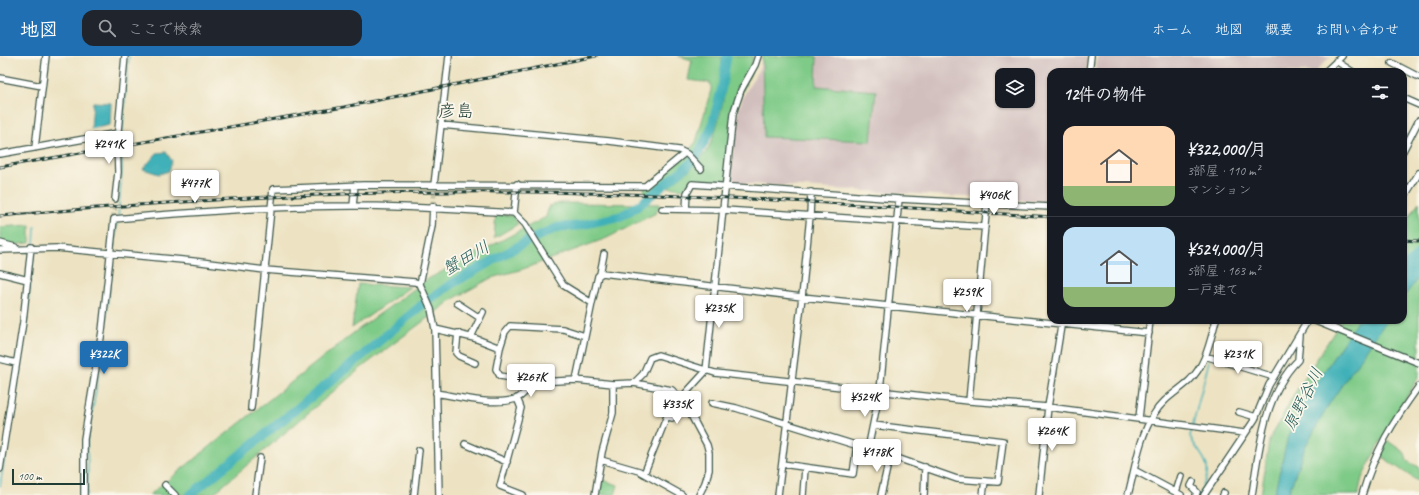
<!DOCTYPE html>
<html lang="ja">
<head>
<meta charset="utf-8">
<style>
	:root { --surface:#171b24; --page:#20242c; --text:#f1f3f6; --muted:#9ea1a6; --line:#363941; --accent:#1f6fb2 }
	body { margin:0; font-family:Caveat,"Klee One",sans-serif; background:var(--page); color:var(--text); height:100vh; display:flex; flex-direction:column; font-size:15px; white-space:nowrap }
	* { box-sizing:border-box; margin:0 }
	p { font-size:13px; color:var(--muted) }
	.icon { flex:none; width:22px; height:22px; fill:none; stroke:currentColor; stroke-width:2; stroke-linecap:round; stroke-linejoin:round }
	.map { position:relative; flex:1; overflow:hidden }
	.sheet { position:absolute; left:1047px; top:12px; width:360px; height:256px; display:flex; flex-direction:column; background:var(--surface); border-radius:12px; box-shadow:0 1px 3px #0004 }
	.sheet>* { flex:none }
	.tools { position:absolute; left:995px; top:12px; display:grid; gap:8px }
	.tools a { display:grid; place-items:center; width:40px; height:40px; border-radius:8px; background:var(--surface); box-shadow:0 1px 3px #0004; font-size:20px }
	.scale { position:absolute; left:12px; bottom:10px; width:73px; box-sizing:border-box; padding-left:4px; border:2px solid #1f3d34; border-top:0; font-size:11px; line-height:14px; white-space:nowrap; color:#1f3d34; -webkit-text-stroke:3px #fbf7ec; paint-order:stroke }
	.price { position:absolute; translate:-50% -34px; padding:0 9px; border-radius:4px; background:#fff; color:#222; font-size:13px; line-height:26px; filter:drop-shadow(0 1px 2px #0008) }
	.price::after { content:''; position:absolute; left:50%; top:24px; width:12px; height:9px; margin-left:-6px; background:inherit; clip-path:polygon(0 0,100% 0,50% 100%) }
	.price.selected { background:var(--accent); color:#fff }
	ul { padding:0; list-style:none }
	li { display:flex; align-items:center; gap:12px; height:100px; padding:0 16px }
	li+li { border-top:1px solid var(--line) }
	li span { display:grid; place-items:center; flex:none; width:112px; height:80px; border-radius:12px; color:#555 }
	li>.icon { margin-inline-start:auto }
	span .icon { width:48px; height:48px; fill:#fffc; stroke-width:1 }
	li b { font-size:17px }
	h2 { display:flex; justify-content:space-between; align-items:center; height:48px; padding:0 16px; font-size:17px }
	header { display:flex; align-items:center; gap:24px; box-sizing:border-box; height:56px; padding:0 20px; background:var(--accent); color:#fff }
	header strong { font-size:19px }
	nav { display:flex; gap:22px; margin-inline-start:auto; font-size:14px }
	.search { width:280px; height:36px; background:var(--page); display:flex; align-items:center; gap:10px; box-sizing:border-box; padding:0 14px; border-radius:12px; color:var(--muted); font-size:15px }
	.map>svg:first-child { display:block }
	.industrial { fill:#d1bfbe; fill-rule:evenodd }
	.green { fill:#7eca87; stroke:#4e845e }
	.water { fill:#41b1b8; stroke:#307776 }
	.lines { fill:none; stroke-linecap:round; stroke-linejoin:round }
	.stream { stroke:#41b1b8; stroke-width:1.5 }
	.river { stroke:#41b1b8; stroke-width:9 }
	.minor-tunnel { stroke:#c4c2a6; stroke-width:5.5; stroke-dasharray:5.5 3; stroke-linecap:butt }
	.minor-casing { stroke:#3e5649; stroke-width:8 }
	.minor { stroke:#fff; stroke-width:5.5 }
	.rail-casing { stroke:#1f3d34; stroke-width:3 }
	.rail { stroke:#fbf7ec; stroke-width:1.5; stroke-dasharray:4.5; stroke-linecap:butt }
	.labels { text-anchor:middle; dominant-baseline:central; stroke-width:3.5; stroke-linejoin:round; paint-order:stroke }
	.water-label { font-size:17px; font-style:italic; fill:#29605c; stroke:#fbf7ec }
	.quarter-label { font-size:18px; fill:#1f3d34; stroke:#fbf7ec }
</style>
</head>
<body>
<header>
<strong>地図</strong>
<div class="search"><svg class="icon" aria-label="search" viewBox="0 0 24 24"><circle cx="10" cy="10" r="6"/><path d="M15 15l6 6"/></svg>ここで検索</div>
<nav><a>ホーム</a><a>地図</a><a>概要</a><a>お問い合わせ</a></nav>
</header>
<div class="map">
<svg width="1419" height="439" viewBox="0 0 1419 439">
	<rect width="100%" height="100%" fill="#fbf7ec"/>
	<filter id="ink" filterUnits="userSpaceOnUse"><feTurbulence type="fractalNoise" baseFrequency=".025" numOctaves="2"/><feDisplacementMap in="SourceGraphic" scale="8" xChannelSelector="R" yChannelSelector="G"/><feConvolveMatrix kernelMatrix="1 2 1 2 8 2 1 2 1" color-interpolation-filters="sRGB"/></filter>
	<filter id="wash" filterUnits="userSpaceOnUse"><feTurbulence type="fractalNoise" baseFrequency=".012" numOctaves="4" result="noise"/><feDisplacementMap in="SourceGraphic" scale="16" xChannelSelector="R" yChannelSelector="G"/><feGaussianBlur stdDeviation="0.9" result="paint"/><feColorMatrix in="noise" values="0 0 0 0 0 0 0 0 0 0 0 0 0 0 0 0 0 1.4 0 .05"/><feComposite in="paint" operator="in"/></filter>
	<g filter="url(#wash)">
		<rect width="100%" height="100%" fill="#ede3c3"/>
		<path class="industrial" d="M763 0H1088L1086 16H1051V146L735 127 730 122 738 56 743 41 760 11ZM1002 19H1028V45H1002Z
			M1097 0H1331L1315 16H1095Z"/>
		<path class="green" d="M678 0H722C722 29 714 67 699 92 692 104 679 114 668 122 661 127 654 136 645 137L644 132 684 100 696 86 711 34V27L688 24 692 4Z
			M730 0H753L750 18 734 54 727 124 691 125 683 133 668 131C679 121 694 112 703 100 719 81 727 25 730 0Z
			M762 0H817L816 30 876 35 871 85 764 81Z
			M1419 146V320L1377 392 1362 422 1358 439H1261L1269 385 1293 340 1342 264H1403V171Z
			M561 147 660 148 656 157 607 182 523 213 491 222 453 243 361 312 212 439H149L356 275 428 223 546 161 549 150Z
			M496 158 513 160 518 168 494 182Z
			M30 169V187L0 190V171Z
			M358 228 410 231 352 272Z
			M1388 385 1405 397 1407 405 1419 411V426L1381 400Z
			M603 424 618 429 615 439H604L599 437Z"/>
		<path class="water" d="M93 46 111 47 110 69 91 73Z
			M166 96 172 105 169 115 159 118 143 113 157 97Z
			M1419 198V221L1403 242V214Z
			M1358 264H1387L1331 345 1305 391 1288 439H1274L1287 385 1306 343Z"/>
		<g class="lines">
			<path class="stream" d="M118 162 122 114V80L129 0
				M34 191 35 171
				M114 191 117 165
				M19 306 26 266 34 195
				M0 430 17 324
				M87 439 88 417 87 385 100 311 113 202
				M1199 439C1202 432 1206 425 1207 418 1210 404 1194 392 1190 380L1209 305"/>
			<path class="river" d="M1403 212 1419 198
				M190 439 357 304 423 248 450 229 529 184 559 171 577 170 621 160 638 150 686 111 696 102 711 73 722 31 727 0"/>
		</g>
	</g>
	<g filter="url(#ink)">
		<g class="lines">
			<path class="minor-tunnel" d="M433 150 434 129
				M114 163 115 143"/>
			<g class="minor-casing">
				<path id="minor" d="M1336 5 1353 16
					M1392 7 1419 21
					M1089 16 1091 0
					M1325 16 1342 0
					M0 22 42 30
					M1403 42 1419 49
					M441 69 609 85 679 94 687 98 701 113
					M35 92 46 0
					M1403 95 1419 64
					M0 98 118 77
					M434 129 449 0
					M115 143 118 116 117 85 125 0
					M1403 143 1419 117
					M353 150 355 129
					M662 153 724 154 985 171
					M686 153 687 137 692 128 899 143 1051 151
					M514 157 517 128
					M0 187 15 191
					M0 194 56 192 193 205 265 214 415 226 420 228 431 253 435 273 439 439
					M0 217 28 224
					M600 218 604 198
					M420 228 432 170 433 150
					M457 247 480 262
					M592 247 598 220 602 217 802 241 1149 277
					M1313 264 1419 307
					M435 273 474 282 500 292 496 313 500 320 537 326 576 324 613 328 634 327 672 334 684 346 707 389 709 397V414L705 427 699 439
					M458 277 456 297 459 300 475 307
					M471 281 483 256
					M500 292 505 276 510 270 563 273 585 280
					M1205 300 1274 321
					M0 303 16 307
					M634 327 643 318 650 302 658 299 715 317 969 345 1048 351 1244 377
					M436 337C459 341 493 350 516 343 524 340 528 330 537 326
					M517 342 521 352 500 430 523 439
					M969 345 987 147
					M712 347 736 352 897 402 957 423 998 426 1003 385 873 369
					M251 352 273 133 363 129 645 130 685 97
					M1239 356 1256 361
					M1139 362 1150 264
					M465 388 507 406
					M868 393 880 334 899 143
					M601 404 639 415 682 439
					M782 408 853 418 857 389
					M0 413 23 266 31 191
					M1134 414 1181 439
					M644 418 667 360 672 362 684 339 706 315 733 58 741 34 755 9 758 0
					M1193 426 1191 430 1197 436 1196 439
					M165 429 175 439
					M1176 436 1181 420
					M84 439V383L102 275 114 163C193 156 274 150 354 150 407 150 461 154 514 157L525 168 563 229 592 247 576 324
					M255 439 260 402
					M414 439 419 394
					M595 439 602 396 613 357V328
					M778 439 802 241 810 160 811 136
					M803 439 805 412
					M881 439 890 399
					M924 439 925 411
					M983 439 985 425
					M1039 439 1048 351 1062 264
					M1128 439C1135 413 1139 381 1154 358 1163 343 1177 336 1189 325 1206 309 1210 285 1216 264
					M1204 439 1255 363 1269 329 1308 264
					M1223 439 1224 437
					M1252 439C1259 393 1264 338 1298 304L1300 279
					M1362 439C1375 395 1392 367 1419 330"/>
			</g>
			<use href="#minor" class="minor"/>
			<g class="rail-casing">
				<path id="rail" d="M0 111 344 51 596 0
					M0 160C147 147 295 137 443 136 646 134 849 148 1051 161
					M1403 184 1419 185"/>
			</g>
			<use href="#rail" class="rail"/>
		</g>
	</g>
	<g class="labels">
		<g class="water-label">
			<text transform="translate(466 202) rotate(-30)">蟹田川</text>
			<text transform="translate(1303 343) rotate(-63)">原野谷川</text>
		</g>
		<g class="quarter-label">
			<text x="456" y="55">彦島</text>
		</g>
	</g>
</svg>
<div class="tools">
<a><svg class="icon" aria-label="layers" viewBox="0 0 24 24"><path d="M12 4l9 5-9 5-9-5zM3 14l9 5 9-5"/></svg></a>
</div>
<div class="scale">100 m</div>
<b class="price" style="left:109px;top:109px">¥241K</b>
<b class="price" style="left:195px;top:148px">¥477K</b>
<b class="price" style="left:994px;top:160px">¥406K</b>
<b class="price" style="left:967px;top:257px">¥259K</b>
<b class="price" style="left:719px;top:273px">¥235K</b>
<b class="price selected" style="left:104px;top:319px">¥322K</b>
<b class="price" style="left:1238px;top:319px">¥231K</b>
<b class="price" style="left:531px;top:342px">¥267K</b>
<b class="price" style="left:865px;top:362px">¥524K</b>
<b class="price" style="left:677px;top:369px">¥335K</b>
<b class="price" style="left:1052px;top:396px">¥264K</b>
<b class="price" style="left:877px;top:417px">¥178K</b>
<section class="sheet">
<h2>12件の物件<svg class="icon" aria-label="filters" viewBox="0 0 24 24"><path d="M4 7h16M4 17h16"/><circle cx="9" cy="7" r="2"/><circle cx="15" cy="17" r="2"/></svg></h2>
<ul>
<li><span style="background:linear-gradient(#ffd9b3 75%,#8fb573 0)"><svg class="icon" aria-label="home" viewBox="0 0 24 24"><path d="M3 11l9-7 9 7M6 9v11h12V9"/></svg></span><div><b>¥322,000/月</b><p>3部屋 · 110 m²</p><p>マンション</p></div></li>
<li><span style="background:linear-gradient(#bfe0f5 75%,#8fb573 0)"><svg class="icon" aria-label="home" viewBox="0 0 24 24"><path d="M3 11l9-7 9 7M6 9v11h12V9"/></svg></span><div><b>¥524,000/月</b><p>5部屋 · 163 m²</p><p>一戸建て</p></div></li>
</ul>
</section>
</div>
</body>
</html>
